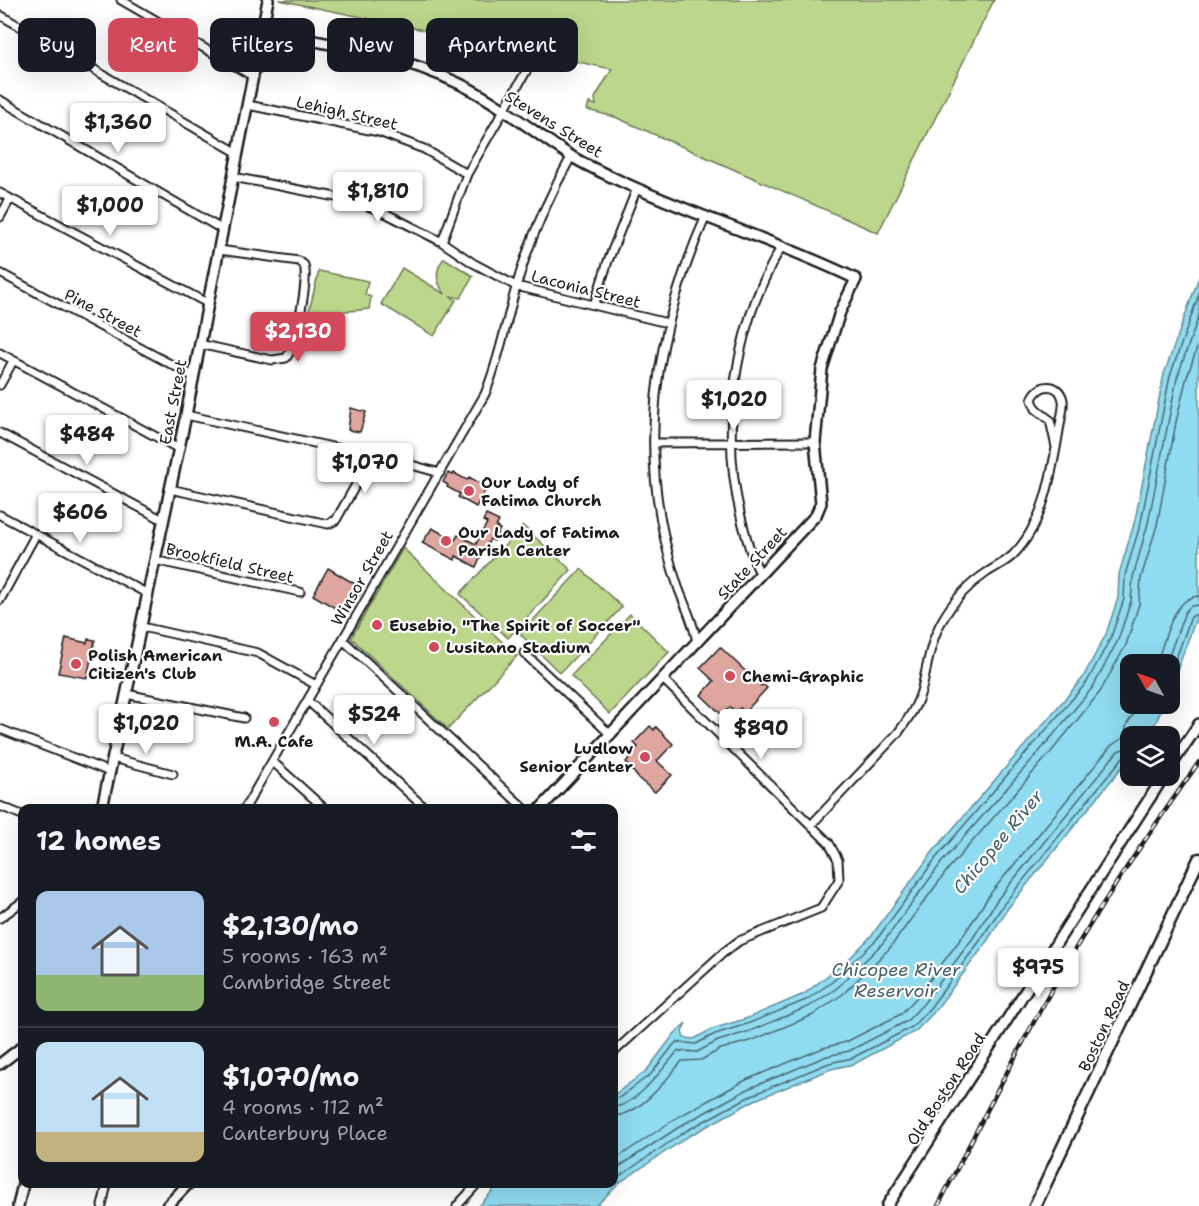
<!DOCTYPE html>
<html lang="en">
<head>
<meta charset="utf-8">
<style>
	:root { --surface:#171b24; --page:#242831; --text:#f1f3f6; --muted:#9ea1a6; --line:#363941; --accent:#d1495b }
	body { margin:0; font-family:"Shantell Sans",sans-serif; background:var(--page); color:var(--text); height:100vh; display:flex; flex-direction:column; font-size:22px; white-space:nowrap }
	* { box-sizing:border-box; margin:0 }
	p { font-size:20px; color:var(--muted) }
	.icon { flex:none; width:33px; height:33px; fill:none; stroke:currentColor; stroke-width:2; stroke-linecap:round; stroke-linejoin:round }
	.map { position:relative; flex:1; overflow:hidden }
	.details { position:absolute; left:18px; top:804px; width:600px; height:384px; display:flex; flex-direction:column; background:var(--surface); border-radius:12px; box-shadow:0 6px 24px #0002 }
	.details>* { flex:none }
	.hud { position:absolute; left:18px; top:18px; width:600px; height:54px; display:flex; gap:12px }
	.needle { width:39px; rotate:310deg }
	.buttons { position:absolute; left:1120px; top:654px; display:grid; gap:12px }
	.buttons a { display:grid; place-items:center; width:60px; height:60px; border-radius:12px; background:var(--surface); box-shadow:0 6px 24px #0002; font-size:30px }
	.price { position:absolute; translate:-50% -51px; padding:0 14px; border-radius:6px; background:#fff; color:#222; font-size:20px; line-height:39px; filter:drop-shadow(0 2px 3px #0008) }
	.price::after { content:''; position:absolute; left:50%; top:36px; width:18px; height:14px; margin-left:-9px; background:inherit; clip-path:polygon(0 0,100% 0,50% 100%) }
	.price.active { background:var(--accent); color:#fff }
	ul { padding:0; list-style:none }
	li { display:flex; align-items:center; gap:18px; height:150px; padding:0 18px }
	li+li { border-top:2px solid var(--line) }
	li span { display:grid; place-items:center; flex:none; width:168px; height:120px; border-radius:12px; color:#555 }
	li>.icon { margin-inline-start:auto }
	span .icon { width:72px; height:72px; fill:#fffc; stroke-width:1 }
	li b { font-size:26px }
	h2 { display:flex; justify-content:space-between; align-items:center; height:72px; padding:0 18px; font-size:26px }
	.tag { padding:0 21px; border-radius:12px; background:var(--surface); box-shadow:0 6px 24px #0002; font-size:21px; line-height:54px }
	.tag.active { background:var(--accent); color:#fff }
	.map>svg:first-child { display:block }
	.green { fill:#bcd68c; stroke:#6c7954; stroke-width:1.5 }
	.water { fill:#8fdbf0; stroke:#618f9b; stroke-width:1.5 }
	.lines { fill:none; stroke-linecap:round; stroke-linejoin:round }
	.shore { stroke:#4a6871; stroke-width:1.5 }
	.building { fill:#dfa59f; stroke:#1c1c1c; stroke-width:1.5 }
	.street-casing { stroke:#1c1c1c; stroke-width:11 }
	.secondary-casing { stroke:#1c1c1c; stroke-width:14 }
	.primary-casing { stroke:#1c1c1c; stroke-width:15 }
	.street { stroke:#fff; stroke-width:7 }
	.secondary { stroke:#fff; stroke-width:9 }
	.primary { stroke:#fff; stroke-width:10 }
	.rail-casing { stroke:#1c1c1c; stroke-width:4.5 }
	.rail { stroke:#fff; stroke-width:2; stroke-dasharray:7; stroke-linecap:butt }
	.poi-dot { fill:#d1495b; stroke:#fff; stroke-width:2 }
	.labels { text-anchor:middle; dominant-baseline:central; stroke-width:4.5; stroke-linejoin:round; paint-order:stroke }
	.street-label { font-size:16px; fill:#1c1c1c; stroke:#fff }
	.poi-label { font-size:16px; font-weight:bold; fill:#1c1c1c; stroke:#fff; text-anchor:start }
	.water-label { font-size:18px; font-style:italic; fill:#445f66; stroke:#fff }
</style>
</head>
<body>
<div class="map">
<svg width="1199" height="1206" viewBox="0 0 1199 1206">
	<rect width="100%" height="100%" fill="#fff"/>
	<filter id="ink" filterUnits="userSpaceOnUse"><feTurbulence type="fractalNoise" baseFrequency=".0167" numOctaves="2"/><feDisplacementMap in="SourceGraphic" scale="12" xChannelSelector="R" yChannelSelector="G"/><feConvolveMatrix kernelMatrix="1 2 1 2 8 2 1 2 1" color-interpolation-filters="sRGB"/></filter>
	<g filter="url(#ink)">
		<path class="green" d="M279 0H994L878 233 615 117 587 110 589 103 596 105 595 98 612 69Z
			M444 258 473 276 461 298 450 296 456 300 434 336 381 304 402 268 445 294C436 282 434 271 444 258Z
			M319 271 368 281 365 295 371 297 369 309 308 315Z
			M523 526 571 570 508 638 460 594Z
			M403 548 517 656 448 729 351 638Z
			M581 569 622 607 560 673 520 634Z
			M630 614 669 652 610 714 571 676Z"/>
		<path class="water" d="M1199 277V610L1170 690V664H1131V704H1164L1156 722 1146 736H1131V756L1008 908 984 946 934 1012 916 1031 854 1064 831 1069 755 1100 689 1136 619 1183 596 1206H479L499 1184H614V1095L647 1070 675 1033 686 1023 682 1032 684 1038 694 1039 712 1029 745 1019 804 994 851 957 872 935 931 854 1082 679 1106 634 1118 598 1119 574 1135 520 1164 374Z"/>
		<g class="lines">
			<path class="shore" d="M1156 664C1165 642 1172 597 1199 596
				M1166 664 1185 612 1191 606 1199 605
				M1170 675 1191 617 1199 613
				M614 1099 619 1098 651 1074 676 1042 696 1044 715 1034 747 1024 806 1000 832 982 877 939 936 858 1087 682 1111 637 1124 599 1125 575 1141 522 1170 376 1199 294
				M614 1107C637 1105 663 1068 678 1051L697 1052 718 1041 750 1031 810 1006 837 988 882 944 942 862 1044 746 1093 687 1118 640 1131 601 1133 577 1148 523 1177 378 1199 315
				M614 1116C640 1115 666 1080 682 1061L701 1060 721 1049 753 1040 813 1015 843 994 889 949 949 868 1051 752 1100 692 1126 645 1139 604 1141 578 1157 525 1176 422 1186 380 1199 342
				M614 1160 678 1117 746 1080 823 1048 846 1042 901 1014 917 997 965 933 990 894 1111 746 1124 737 1127 724 1140 704
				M614 1170 682 1125 750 1088 827 1056 849 1051 907 1021 924 1003 973 938 997 900 1118 751 1131 746
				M614 1180 686 1131 752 1095 829 1063 852 1058 912 1027 930 1008 979 942 1003 905 1124 756 1131 754"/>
		</g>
		<path class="building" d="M351 408 366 412 360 432 348 430Z
			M448 473 453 475 454 473 467 480 469 477 487 487 476 507 458 497 460 494 447 487 448 485 443 482Z
			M486 515 499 521 496 527 500 529 494 541 490 539 476 567 456 556 455 560 422 543 432 528 455 540 458 535 476 544 487 523 483 521Z
			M328 568 360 587 357 592 360 594 345 614 313 595Z
			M66 638 87 643 88 639 95 640 87 678 58 673Z
			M720 647 761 686 763 684 767 688 745 712 740 708 736 712 730 707 722 715 701 695 714 681 700 668Z
			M650 726 654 730 656 727 673 744 657 761 672 775 655 792 639 779 626 762 638 747 634 743Z"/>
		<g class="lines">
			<g class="street-casing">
				<path id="street" d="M121 0 254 77
					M0 15 238 153
					M0 100 223 230
					M248 105 379 132 424 149 467 174
					M233 177 341 198 377 209 442 242 473 263 516 286 667 323
					M0 193 207 303
					M0 217 10 199
					M442 242 467 174 531 63
					M0 273 193 376
					M594 305 608 261 637 188
					M199 344 272 360 286 358C296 346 309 279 304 265L299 261 219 250
					M0 353 179 449
					M0 385 13 361
					M186 415 401 462 440 473
					M0 433 163 520
					M654 443 815 442
					M170 489 328 524 336 520 372 456
					M0 515 148 594
					M154 560 300 592
					M760 573C751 557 747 540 742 521 719 431 734 326 782 246
					M0 600 36 534
					M142 627 258 653 316 685
					M343 640 524 808
					M697 643C694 623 685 606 678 587 671 566 665 543 661 521 641 415 663 313 706 216
					M524 653 611 735
					M126 694 244 718
					M308 701 425 808
					M0 729 110 772
					M113 758 173 774
					M273 762 324 808
					M0 806 22 815
					M245 808 485 394C500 358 506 321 517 284 530 238 548 198 571 157
					M811 825 898 733C908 719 918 705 922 688 928 664 930 641 943 619 954 600 968 585 986 573 995 567 1006 562 1013 555 1047 521 1053 464 1061 419 1062 413 1064 406 1063 400 1059 381 1037 383 1032 400L1036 409 1050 420 1056 447
					M0 918 22 902
					M614 1052 723 953 739 941 821 908 839 880 838 860 829 843 664 680
					M102 1206 107 1184
					M457 1206 477 1184"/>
			</g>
			<g class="secondary-casing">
				<path id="secondary" d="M263 31C329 44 399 54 460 84 500 103 534 133 571 156 585 165 601 172 616 179 694 216 778 241 856 279L840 312 822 369 815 442 821 503 816 515 541 808
					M1170 767 1199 724
					M102 808 186 415 268 0
					M0 1064 22 1047
					M18 1206 23 1184
					M167 1206 188 1184
					M887 1206 1164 776"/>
			</g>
			<g class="primary-casing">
				<path id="primary" d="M1035 1206 1199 859"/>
			</g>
			<use href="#street" class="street"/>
			<use href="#secondary" class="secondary"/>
			<use href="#primary" class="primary"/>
			<g class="rail-casing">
				<path id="rail" d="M938 1206C979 1126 1019 1046 1064 968 1105 897 1152 829 1199 762"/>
			</g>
			<use href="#rail" class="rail"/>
		</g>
	</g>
	<g class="poi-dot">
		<circle cx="469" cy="491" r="6"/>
		<circle cx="446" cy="541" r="6"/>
		<circle cx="377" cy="625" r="6"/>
		<circle cx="434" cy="647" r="6"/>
		<circle cx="76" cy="664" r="6"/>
		<circle cx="730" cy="676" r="6"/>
		<circle cx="274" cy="722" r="6"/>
		<circle cx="645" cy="757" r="6"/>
	</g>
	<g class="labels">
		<g class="street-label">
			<text transform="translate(347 113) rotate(13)">Lehigh Street</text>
			<text transform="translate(554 124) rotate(32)">Stevens Street</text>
			<text transform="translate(586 289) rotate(14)">Laconia Street</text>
			<text transform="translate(103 313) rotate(28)">Pine Street</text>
			<text transform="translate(173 402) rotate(-79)">East Street</text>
			<text transform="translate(230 563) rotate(13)">Brookfield Street</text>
			<text transform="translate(752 563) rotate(-47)">State Street</text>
			<text transform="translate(362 578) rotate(-60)">Winsor Street</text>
			<text transform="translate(1104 1026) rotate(-65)">Boston Road</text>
			<text transform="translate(946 1089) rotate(-57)">Old Boston Road</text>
		</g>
		<g class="poi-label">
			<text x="481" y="482">Our Lady of<tspan x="481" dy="18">Fatima Church</tspan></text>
			<text x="458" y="532">Our Lady of Fatima<tspan x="458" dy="18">Parish Center</tspan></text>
			<text x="389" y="625">Eusebio, "The Spirit of Soccer"</text>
			<text x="446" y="647">Lusitano Stadium</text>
			<text x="88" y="655">Polish American<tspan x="88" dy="18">Citizen's Club</tspan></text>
			<text x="742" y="676">Chemi-Graphic</text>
			<text x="274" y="741" text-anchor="middle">M.A. Cafe</text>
			<text x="633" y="748" text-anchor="end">Ludlow<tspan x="633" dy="18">Senior Center</tspan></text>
		</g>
		<g class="water-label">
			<text transform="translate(998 842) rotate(-50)">Chicopee River</text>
			<text x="896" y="970">Chicopee River<tspan x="896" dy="21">Reservoir</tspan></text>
		</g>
	</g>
</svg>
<div class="buttons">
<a><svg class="needle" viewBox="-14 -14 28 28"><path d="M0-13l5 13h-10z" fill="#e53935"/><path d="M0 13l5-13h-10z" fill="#9ea1a6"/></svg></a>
<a><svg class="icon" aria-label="layers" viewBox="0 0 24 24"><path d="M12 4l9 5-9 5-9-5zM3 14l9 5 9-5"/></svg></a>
</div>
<b class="price" style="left:118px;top:154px">$1,360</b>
<b class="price" style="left:378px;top:223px">$1,810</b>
<b class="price" style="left:110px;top:237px">$1,000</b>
<b class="price active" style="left:298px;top:363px">$2,130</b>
<b class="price" style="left:734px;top:431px">$1,020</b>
<b class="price" style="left:87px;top:466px">$484</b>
<b class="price" style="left:365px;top:494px">$1,070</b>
<b class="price" style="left:80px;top:544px">$606</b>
<b class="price" style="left:374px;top:746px">$524</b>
<b class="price" style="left:146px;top:755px">$1,020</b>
<b class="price" style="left:761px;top:760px">$890</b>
<b class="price" style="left:1038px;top:999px">$975</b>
<div class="hud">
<a class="tag">Buy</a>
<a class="tag active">Rent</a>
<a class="tag">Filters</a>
<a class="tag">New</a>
<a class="tag">Apartment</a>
</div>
<section class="details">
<h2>12 homes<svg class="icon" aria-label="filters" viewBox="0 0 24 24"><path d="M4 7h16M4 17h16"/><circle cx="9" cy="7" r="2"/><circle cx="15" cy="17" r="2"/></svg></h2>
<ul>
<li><span style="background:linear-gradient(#a9c7e8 70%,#8fb573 0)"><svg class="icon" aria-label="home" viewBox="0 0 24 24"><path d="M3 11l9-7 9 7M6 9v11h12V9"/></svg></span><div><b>$2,130/mo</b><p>5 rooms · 163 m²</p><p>Cambridge Street</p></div></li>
<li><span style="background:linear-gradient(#bfe0f5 75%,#c2b280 0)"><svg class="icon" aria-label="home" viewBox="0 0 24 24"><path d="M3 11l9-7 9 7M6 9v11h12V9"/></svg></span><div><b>$1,070/mo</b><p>4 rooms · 112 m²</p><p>Canterbury Place</p></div></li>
</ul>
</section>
</div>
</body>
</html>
